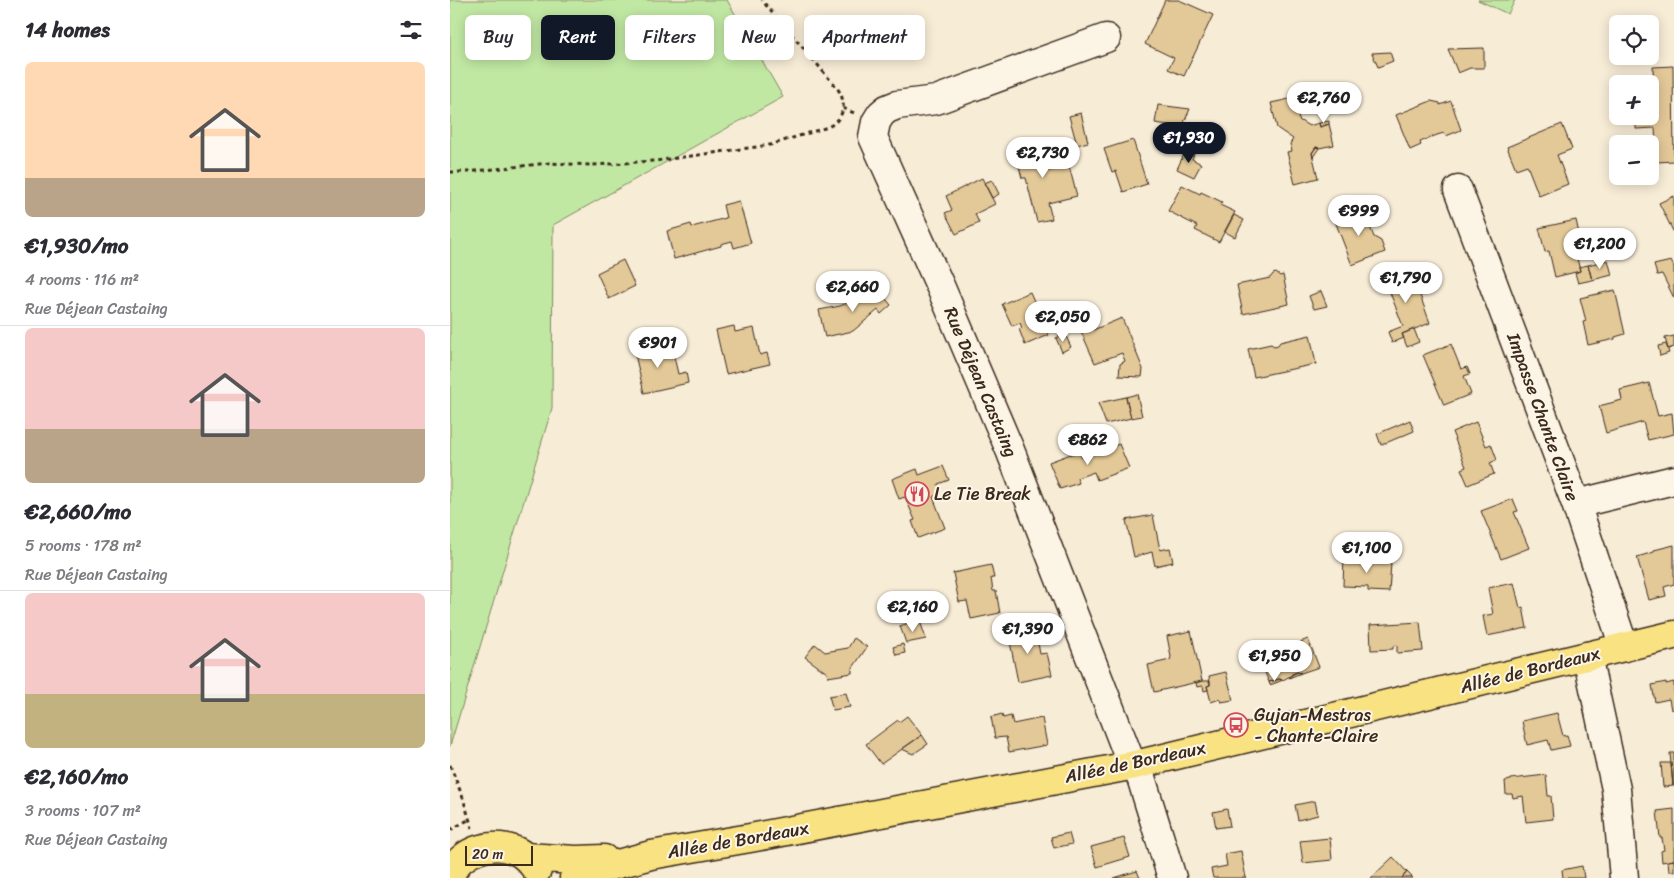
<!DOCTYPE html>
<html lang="en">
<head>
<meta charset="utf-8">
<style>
	:root { --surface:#fff; --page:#f7f7f7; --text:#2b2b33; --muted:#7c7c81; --line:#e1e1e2; --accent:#111827 }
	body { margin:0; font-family:Sriracha,sans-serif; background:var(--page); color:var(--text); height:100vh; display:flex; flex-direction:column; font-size:19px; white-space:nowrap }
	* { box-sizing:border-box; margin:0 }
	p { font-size:16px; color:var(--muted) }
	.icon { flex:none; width:28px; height:28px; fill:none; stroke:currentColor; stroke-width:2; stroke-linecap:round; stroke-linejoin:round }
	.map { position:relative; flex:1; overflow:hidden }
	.panel { display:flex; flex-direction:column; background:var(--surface); width:450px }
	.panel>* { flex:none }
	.hud { position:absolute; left:15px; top:15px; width:475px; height:45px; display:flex; gap:10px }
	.tools { position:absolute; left:1159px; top:15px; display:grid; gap:10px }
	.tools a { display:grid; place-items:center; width:50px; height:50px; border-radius:8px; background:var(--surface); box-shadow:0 2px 12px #0003; font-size:25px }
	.scale { position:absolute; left:15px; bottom:12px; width:68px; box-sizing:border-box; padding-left:5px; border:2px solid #3b2a1e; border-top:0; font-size:14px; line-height:18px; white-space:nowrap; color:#3b2a1e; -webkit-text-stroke:4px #fcf5e5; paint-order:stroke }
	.price { position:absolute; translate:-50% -42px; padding:0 11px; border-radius:18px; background:#fff; color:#222; font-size:16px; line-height:32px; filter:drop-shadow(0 1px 2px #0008) }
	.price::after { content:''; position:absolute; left:50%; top:30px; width:15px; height:11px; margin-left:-8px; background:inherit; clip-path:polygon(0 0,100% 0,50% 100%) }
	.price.current { background:var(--accent); color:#fff }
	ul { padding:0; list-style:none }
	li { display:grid; align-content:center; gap:10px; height:265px; padding:0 25px }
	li+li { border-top:1px solid var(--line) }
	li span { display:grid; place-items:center; height:155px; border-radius:8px; color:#555 }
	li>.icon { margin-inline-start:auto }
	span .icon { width:90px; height:90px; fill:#fffc; stroke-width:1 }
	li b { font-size:21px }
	h2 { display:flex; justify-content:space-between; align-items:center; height:60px; padding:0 25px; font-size:21px }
	.chip { padding:0 18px; border-radius:8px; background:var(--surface); box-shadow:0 2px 12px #0003; font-size:18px; line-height:45px }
	.chip.current { background:var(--accent); color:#fff }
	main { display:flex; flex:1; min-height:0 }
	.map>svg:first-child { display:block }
	.green { fill:#c1e8a3; stroke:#7e8960 }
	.building { fill:#e3c898; stroke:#3b2a1e }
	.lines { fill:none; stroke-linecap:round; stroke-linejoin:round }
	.minor-casing { stroke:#3b2a1e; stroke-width:31 }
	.major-casing { stroke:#3b2a1e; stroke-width:31 }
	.path { stroke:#3b2a1e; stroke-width:3; stroke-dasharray:4 4; stroke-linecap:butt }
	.minor { stroke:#fcf5e5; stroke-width:28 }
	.major { stroke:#f8e281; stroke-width:28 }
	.labels { text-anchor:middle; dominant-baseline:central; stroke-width:4; stroke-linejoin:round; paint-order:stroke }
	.street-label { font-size:18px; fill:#3b2a1e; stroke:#fcf5e5 }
	.poi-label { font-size:18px; fill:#3b2a1e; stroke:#fcf5e5; text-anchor:start }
</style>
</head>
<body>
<main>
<section class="panel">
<h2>14 homes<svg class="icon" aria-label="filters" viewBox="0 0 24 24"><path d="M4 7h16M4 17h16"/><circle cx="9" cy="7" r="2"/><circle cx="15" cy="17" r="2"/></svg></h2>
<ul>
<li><span style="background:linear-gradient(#ffd9b3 75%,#b9a48a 0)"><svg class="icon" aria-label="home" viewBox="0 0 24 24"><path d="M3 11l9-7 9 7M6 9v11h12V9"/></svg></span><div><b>€1,930/mo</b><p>4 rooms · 116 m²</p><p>Rue Déjean Castaing</p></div></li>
<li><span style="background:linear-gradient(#f6c9c9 65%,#b9a48a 0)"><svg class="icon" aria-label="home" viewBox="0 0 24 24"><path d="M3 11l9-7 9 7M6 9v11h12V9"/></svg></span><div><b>€2,660/mo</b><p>5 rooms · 178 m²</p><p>Rue Déjean Castaing</p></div></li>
<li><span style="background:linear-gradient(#f6c9c9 65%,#c2b280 0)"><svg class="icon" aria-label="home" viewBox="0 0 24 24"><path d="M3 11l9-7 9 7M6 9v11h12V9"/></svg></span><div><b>€2,160/mo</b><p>3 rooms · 107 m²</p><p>Rue Déjean Castaing</p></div></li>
</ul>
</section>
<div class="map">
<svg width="1224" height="878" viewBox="0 0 1224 878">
	<rect width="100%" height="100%" fill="#f7ecd6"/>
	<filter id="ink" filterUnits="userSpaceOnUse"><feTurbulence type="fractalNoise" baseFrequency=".02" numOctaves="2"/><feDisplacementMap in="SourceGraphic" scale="10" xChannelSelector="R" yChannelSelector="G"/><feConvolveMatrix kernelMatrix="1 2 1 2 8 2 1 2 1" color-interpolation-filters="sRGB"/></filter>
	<g filter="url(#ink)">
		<path class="green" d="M0 0H277L333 97 103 225 102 408 0 746Z
			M1028 0H1065L1058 14Z"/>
		<path class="building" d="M715 0H729L763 15 734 76 718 69 724 58 695 44Z
			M1034 48V68H1020L1008 73 998 49Z
			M940 52 943 61 928 67 922 53Z
			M1223 66 1224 161 1207 162 1205 128 1186 129V116H1200V100H1204L1203 67Z
			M844 98 849 120 859 126 869 123 870 127 879 124 884 145 869 148 866 147 862 153 868 178 845 184 837 152 842 151 840 144 843 139 827 128 821 103Z
			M981 101 990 103V105L1001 101 1011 130 996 136 994 133 987 135 970 142 971 145 960 150 946 115Z
			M708 105 740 109 732 127 705 123Z
			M631 113 638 142 627 145 619 116Z
			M879 121V124L870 127 869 123Z
			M1112 124 1122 149 1107 155 1118 184 1089 196 1077 165 1066 169 1057 147Z
			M590 140 598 171 619 166 627 196 598 203 602 219 587 222 576 178H572L564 147Z
			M683 140 697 184 673 192 666 171 662 172 654 149Z
			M866 147 869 148 863 157 862 153Z
			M736 150 744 154 742 159 751 164 744 177 727 169Z
			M532 178 545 204 525 214 529 223 506 234 495 213 502 210 496 196Z
			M542 180 549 194 542 198 534 183Z
			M732 185 750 194 751 192 772 202 770 205 785 212 769 242 745 230 747 226 718 211Z
			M1224 196V233L1209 203Z
			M289 201 301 243 284 248 282 241 271 244V246L224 259 217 231 241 224 242 227 276 218 273 205Z
			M911 210 921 215 918 222 924 237 931 241 935 252 902 265 885 221Z
			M784 215 794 220 785 237 775 232Z
			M1126 220 1131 243 1124 245 1130 271 1105 277 1099 251 1095 252 1089 228Z
			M173 260 185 286 159 299 147 273Z
			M1158 260 1162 275 1142 280 1138 265Z
			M1221 261 1224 267V298L1212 274 1207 275 1204 265Z
			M1138 265 1142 280 1128 283 1125 273 1130 271 1129 267Z
			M955 268 964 291 968 290 980 323 952 334 954 338 942 343 938 332 953 326 934 277Z
			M826 273 830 276 833 275 839 304 793 314 787 285 820 278 823 274Z
			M424 285 441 305 431 314 428 310 403 331 375 337 369 310 390 306 409 298Z
			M1165 290 1175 334 1165 337V339L1138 345 1133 322 1136 321 1130 298Z
			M871 291 877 306 864 309 859 296Z
			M580 292 599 335 575 345 569 329 572 328 570 323 562 326 552 304Z
			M672 318 693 369 692 377 669 376 670 364 675 361 672 353 645 363 630 329 641 325 643 330Z
			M284 326 285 332 304 328 310 355 317 353 320 364 276 374 266 330Z
			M964 329 969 342 957 347 952 334Z
			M615 334 621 347 612 352 606 338Z
			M860 335 866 364 804 377 798 349 821 344 824 346 828 345 830 342Z
			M1224 336V347L1218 349 1215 338Z
			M1001 344 1011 369 1017 367 1020 374 1014 376 1021 394 994 405 973 355Z
			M1216 344 1219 353 1210 356 1208 346Z
			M202 345 203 352 222 348 228 374 236 372 238 383 194 393 184 350Z
			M1199 383 1208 416 1222 413 1224 434 1198 440 1193 422 1156 433 1149 406 1172 400 1170 390Z
			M687 394 692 416 681 418 676 397Z
			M676 397 681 418 656 424 648 403Z
			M960 420 964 431 931 445 927 434Z
			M1026 422 1036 446 1041 444 1047 460 1040 463 1044 474 1018 485 1011 469 1016 467 1002 432Z
			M669 444 679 468 647 480 644 472 627 478 629 483 610 489 599 462 629 451 632 458Z
			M493 466 499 480 488 484 490 492 483 497 495 528 468 538 462 521 465 520 455 497 449 499 442 479 467 469 469 475Z
			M1063 499 1068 511 1064 512 1079 548 1051 559 1031 511Z
			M703 515 710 550 720 548 723 562 705 566 702 552 684 557 676 520Z
			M1224 545V584L1214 587 1216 596 1199 600 1187 557 1204 552V550Z
			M894 557 921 558 920 562 941 563 939 592 918 591V587L893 586Z
			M541 565 544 578H541L543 591H546L550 613 521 619 517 601 509 602 503 573Z
			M1064 583 1070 608 1073 607 1077 628 1037 636 1033 616 1043 614 1038 588Z
			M461 622 462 627 471 624 476 639 456 643 450 626Z
			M970 622 973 651 947 653V645L943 646V649L921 650 920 625Z
			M585 627 590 654 597 653 602 675 568 682 558 632Z
			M741 631 752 681 704 692 698 665 720 660 721 657 717 636Z
			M404 638 417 647 402 669V673L378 677 377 673 355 657 365 644 375 652 398 648Z
			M858 639 869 667 851 673 847 672 833 680 829 679 819 682 809 658Z
			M453 644 455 653 446 655 443 647Z
			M776 672 783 700 771 702 770 699 761 702 757 686 760 685 759 676Z
			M847 672 851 673 839 678 842 674Z
			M829 679 833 680 820 685 819 682Z
			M752 681H760V685L757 686 758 690 754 691 753 686 747 687 746 683Z
			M1216 682V684L1224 682V709L1221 710 1219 699 1205 702 1202 685Z
			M396 693 400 707 383 710 379 696Z
			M1107 713 1113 736 1117 735 1120 746 1101 750 1098 740 1077 745 1072 721Z
			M552 714 553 718 561 716 563 724 592 718 597 745 559 752 556 737 545 738 541 717Z
			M457 716 472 735 431 764 416 744 448 720 449 722Z
			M472 735 478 744 463 754 452 749Z
			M1220 753H1224V786H1223Z
			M1211 763H1221L1223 786 1213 787Z
			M1096 775 1098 796H1101L1103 819 1076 822 1073 796 1063 798 1062 794H1056L1055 781 1061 780V779Z
			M865 801 868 815 848 820 845 805Z
			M777 809 780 826 766 828 763 812Z
			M1224 809V860L1212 862 1211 851 1214 850 1212 838H1210L1207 811Z
			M619 833 622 844 604 848 601 837Z
			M674 838 680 857 647 867 641 847Z
			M880 838 882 860 853 863 850 841Z
			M791 851 796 878H763L761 869 777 866 775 854Z
			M943 857 957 872 952 878H921Z
			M1224 860V871H1219L1218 861Z
			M1132 866 1134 878H1113L1112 870Z
			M687 871 690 878H664Z
			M957 872 963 878H952Z"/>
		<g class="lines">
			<g class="minor-casing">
				<path id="minor" d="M656 38 486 100 447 105 437 109 431 114 426 122 423 137 491 288 560 450 678 755 690 774 722 878
					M1008 190 1126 504 1174 647
					M1126 504 1224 480
					M1137 656 1166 789 1174 878"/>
			</g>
			<g class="major-casing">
				<path id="major" d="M76 857 126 860 154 859
					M0 876C10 849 46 839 70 853 77 857 82 864 87 870
					M124 878 142 871 201 855 300 838 685 765 1224 635"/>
			</g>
			<path class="path" d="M393 108 404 113
				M0 172H17L99 163 142 165 205 161 320 145 378 127C390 121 397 109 391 95 388 87 380 80 375 74 355 48 332 26 312 0
				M0 765 13 798 22 828
				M0 830 20 819"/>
			<use href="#minor" class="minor"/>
			<use href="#major" class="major"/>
		</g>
	</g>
	<defs>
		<g id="restaurant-ring" transform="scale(1.25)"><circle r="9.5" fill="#fcf5e5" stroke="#d1495b" stroke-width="1.5"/><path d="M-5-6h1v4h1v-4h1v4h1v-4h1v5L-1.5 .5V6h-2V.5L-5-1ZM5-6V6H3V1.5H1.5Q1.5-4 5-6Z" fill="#d1495b"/></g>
		<g id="bus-ring" transform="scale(1.25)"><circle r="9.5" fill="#fcf5e5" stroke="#d1495b" stroke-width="1.5"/><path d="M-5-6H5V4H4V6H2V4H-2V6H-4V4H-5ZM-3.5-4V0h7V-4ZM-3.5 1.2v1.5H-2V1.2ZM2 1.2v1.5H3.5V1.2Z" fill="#d1495b"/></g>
	</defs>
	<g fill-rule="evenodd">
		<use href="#restaurant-ring" x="467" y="494"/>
		<use href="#bus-ring" x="786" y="725"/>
	</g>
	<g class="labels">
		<g class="street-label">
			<text transform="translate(531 382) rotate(67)">Rue Déjean Castaing</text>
			<text transform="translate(1093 417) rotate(70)">Impasse Chante Claire</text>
			<text transform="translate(1080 670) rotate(-14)">Allée de Bordeaux</text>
			<text transform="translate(685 762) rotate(-12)">Allée de Bordeaux</text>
			<text transform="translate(288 840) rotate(-10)">Allée de Bordeaux</text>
		</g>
		<g class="poi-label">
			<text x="484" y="494">Le Tie Break</text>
			<text x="804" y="715">Gujan-Mestras<tspan x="804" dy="21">- Chante-Claire</tspan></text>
		</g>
	</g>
</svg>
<div class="tools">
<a><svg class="icon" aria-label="locate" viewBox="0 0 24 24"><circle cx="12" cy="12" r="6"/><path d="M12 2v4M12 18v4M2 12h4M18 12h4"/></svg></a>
<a>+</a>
<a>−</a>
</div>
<div class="scale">20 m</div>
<b class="price" style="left:874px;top:124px">€2,760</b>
<b class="price current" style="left:739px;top:164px">€1,930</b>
<b class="price" style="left:593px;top:179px">€2,730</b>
<b class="price" style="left:909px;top:237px">€999</b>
<b class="price" style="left:1150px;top:270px">€1,200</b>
<b class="price" style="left:956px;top:304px">€1,790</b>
<b class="price" style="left:403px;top:313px">€2,660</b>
<b class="price" style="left:613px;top:343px">€2,050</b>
<b class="price" style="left:208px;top:369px">€901</b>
<b class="price" style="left:638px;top:466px">€862</b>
<b class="price" style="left:917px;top:574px">€1,100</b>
<b class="price" style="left:463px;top:633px">€2,160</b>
<b class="price" style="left:578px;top:655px">€1,390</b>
<b class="price" style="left:825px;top:682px">€1,950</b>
<div class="hud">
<a class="chip">Buy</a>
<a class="chip current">Rent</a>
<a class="chip">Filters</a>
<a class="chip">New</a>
<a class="chip">Apartment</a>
</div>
</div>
</main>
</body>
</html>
